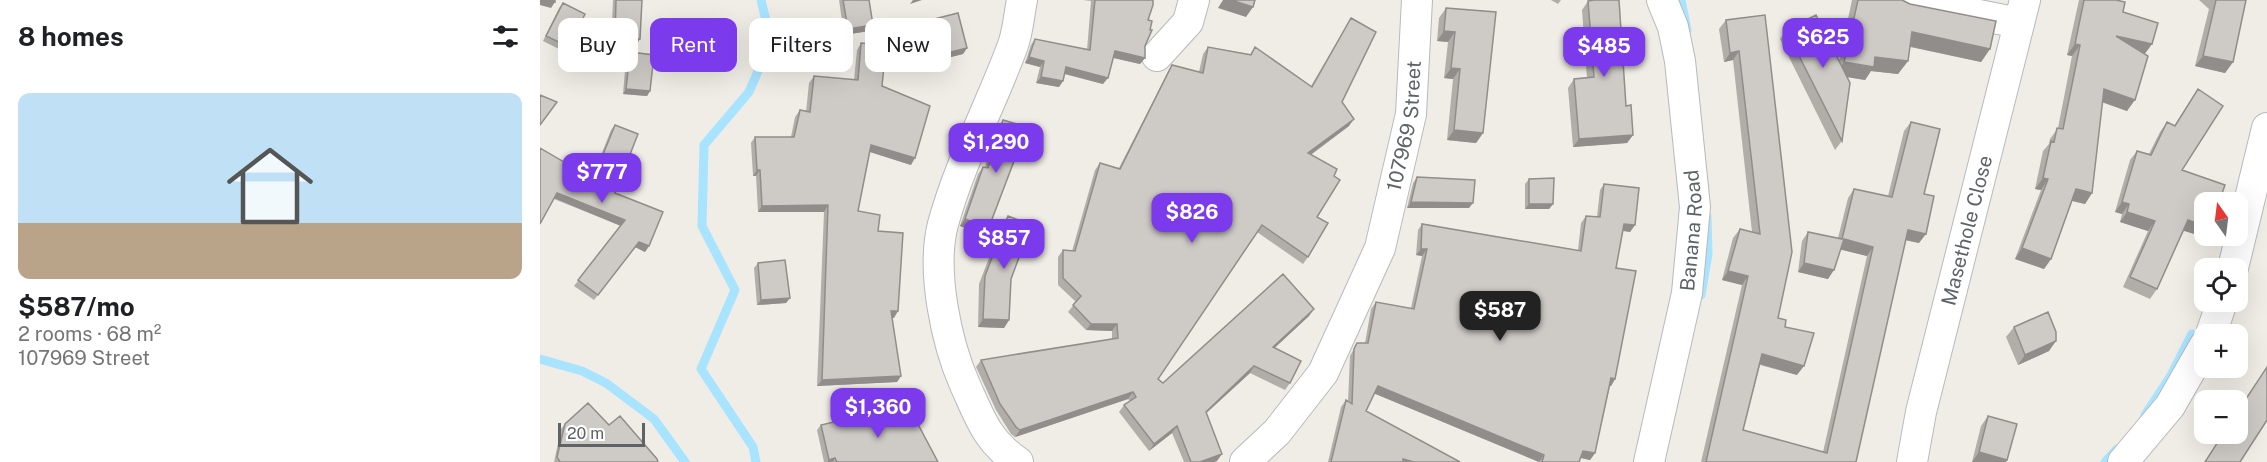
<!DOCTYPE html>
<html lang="en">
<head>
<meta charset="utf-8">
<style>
	:root { --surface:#fff; --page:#f2f2f2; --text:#202124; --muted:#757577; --accent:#7c3aed }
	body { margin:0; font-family:"Public Sans",sans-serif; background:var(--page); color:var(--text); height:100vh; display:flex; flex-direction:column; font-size:22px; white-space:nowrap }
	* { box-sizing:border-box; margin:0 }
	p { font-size:20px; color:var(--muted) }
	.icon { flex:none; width:33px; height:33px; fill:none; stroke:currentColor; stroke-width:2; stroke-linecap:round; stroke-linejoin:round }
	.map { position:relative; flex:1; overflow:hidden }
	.side { display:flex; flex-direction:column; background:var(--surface); width:540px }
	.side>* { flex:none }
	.guide { position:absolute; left:18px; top:18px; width:570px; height:54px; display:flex; gap:12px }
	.needle { width:39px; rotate:346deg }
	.controls { position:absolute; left:1654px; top:192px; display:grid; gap:12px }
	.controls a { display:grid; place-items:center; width:54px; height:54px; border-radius:12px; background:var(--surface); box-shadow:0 6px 24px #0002; font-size:30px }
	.scale { position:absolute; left:18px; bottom:15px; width:87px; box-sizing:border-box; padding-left:6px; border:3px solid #5e6367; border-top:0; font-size:16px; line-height:21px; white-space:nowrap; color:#5e6367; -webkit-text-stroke:4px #fff; paint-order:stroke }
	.price { position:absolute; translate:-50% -51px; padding:0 14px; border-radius:12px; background:var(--accent); color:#fff; font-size:20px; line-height:39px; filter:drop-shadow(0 2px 3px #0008) }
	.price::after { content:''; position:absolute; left:50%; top:36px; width:18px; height:14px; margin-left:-9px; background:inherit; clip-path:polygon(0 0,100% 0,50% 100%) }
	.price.active { background:#222; color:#fff }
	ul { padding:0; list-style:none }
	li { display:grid; align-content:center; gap:12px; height:318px; padding:0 18px }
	li span { display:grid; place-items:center; height:186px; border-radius:12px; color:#555 }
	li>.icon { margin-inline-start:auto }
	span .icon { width:108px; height:108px; fill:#fffc; stroke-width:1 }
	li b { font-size:26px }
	h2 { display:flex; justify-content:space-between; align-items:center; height:72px; padding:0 18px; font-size:26px }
	.chip { padding:0 21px; border-radius:12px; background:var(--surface); box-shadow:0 6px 24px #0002; font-size:21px; line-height:54px }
	.chip.active { background:var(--accent); color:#fff }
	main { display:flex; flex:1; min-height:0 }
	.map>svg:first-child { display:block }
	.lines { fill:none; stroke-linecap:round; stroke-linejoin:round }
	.stream { stroke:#a8e3ff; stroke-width:9 }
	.minor-casing { stroke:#b7b9bd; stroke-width:32 }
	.minor { stroke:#fff; stroke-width:30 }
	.wall { fill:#b1aeaa }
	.shaded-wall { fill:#908d8b }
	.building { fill:#cecac6; stroke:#908d8b; stroke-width:1.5 }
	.labels { text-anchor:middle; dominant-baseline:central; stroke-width:6; stroke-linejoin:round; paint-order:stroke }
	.street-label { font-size:20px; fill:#5e6367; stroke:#fff }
</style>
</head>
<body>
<main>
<section class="side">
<h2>8 homes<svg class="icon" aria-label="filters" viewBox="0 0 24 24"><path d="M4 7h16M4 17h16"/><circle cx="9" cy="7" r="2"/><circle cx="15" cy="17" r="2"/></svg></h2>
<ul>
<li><span style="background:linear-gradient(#bfe0f5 70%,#b9a48a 0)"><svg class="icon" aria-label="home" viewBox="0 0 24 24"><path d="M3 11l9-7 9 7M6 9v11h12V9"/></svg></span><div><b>$587/mo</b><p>2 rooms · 68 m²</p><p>107969 Street</p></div></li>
</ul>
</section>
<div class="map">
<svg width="1727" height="462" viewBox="0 0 1727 462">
	<rect width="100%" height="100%" fill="#f0ede6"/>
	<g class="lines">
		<path class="stream" d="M1141 0 1147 30
			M1161 295 1168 254 1167 216
			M0 359 42 371 66 383 114 419 145 462
			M1605 415 1630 377 1652 334
			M216 462 213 447 161 369 195 290 162 226 164 145 209 92 231 41 221 0
			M1565 462 1577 449"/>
		<g class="minor-casing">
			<g id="minor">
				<path d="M1364 0 1479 23"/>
				<path d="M617 56 648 22 654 0"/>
				<path d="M1693 268 1727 128"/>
				<path d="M1671 334 1682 302"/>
				<path d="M478 462C447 441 440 418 425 385 406 342 391 270 403 224 420 162 451 105 473 45 478 31 479 15 482 0"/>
				<path id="s1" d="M705 462 737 432 783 373 840 248 871 114 877 0"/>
				<path id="s2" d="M1109 462 1147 293 1155 207 1140 61 1133 27 1122 0"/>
				<path id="s3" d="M1372 462 1381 412 1485 0"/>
				<path d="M1583 462 1630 406 1665 345"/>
			</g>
		</g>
		<use href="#minor" class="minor"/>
	</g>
	<path class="wall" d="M73 0H102L96 45 71 44Z
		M299 0H329L333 25 329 31 304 35Z
		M543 0H613L608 20 605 46V58L600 64 573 58 563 84 524 74 523 81 519 87 496 83 500 67 485 63 491 45 495 39 547 50 551 1Z
		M1011 0H1021L1018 4Z
		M1312 0H1362L1450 49 1441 62 1370 47 1368 61 1358 74 1331 71 1325 80 1307 77 1302 141 1295 150 1240 39 1246 30 1299 61Z
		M1539 0H1576L1583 12 1612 44 1604 54 1587 111 1562 102 1552 193 1545 204 1532 201 1511 259 1504 269 1475 259 1501 190 1495 189 1503 151 1509 144 1510 139 1518 128 1532 56 1527 55Z
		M1659 0H1706L1693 62 1685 73 1655 66 1669 9Z
		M1048 1 1086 106 1093 135 1087 143 1033 147 1028 88 1034 79 1047 78 1042 10Z
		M23 3 29 47 25 52 3 41 19 8Z
		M906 8 956 12 943 133 936 143 907 140 913 79 904 78 908 42 897 41 899 18Z
		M1225 15 1238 318 1245 327 1257 375 1220 365 1203 430 1283 452 1327 256 1301 249 1288 279 1258 272 1262 241 1268 232 1298 238 1308 198 1314 189 1348 196 1364 131 1371 122 1384 194 1379 243 1365 240 1316 462H1161L1202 285 1182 280 1193 238 1200 229 1212 232 1193 60 1184 62 1179 29 1186 20Z
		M811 18 802 102 809 126 771 155 777 217 768 257 763 264 717 232 618 379 623 383 769 316 734 348 750 383 745 390 710 373 666 413 677 461 674 462H644L632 433 609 451 579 412 584 405 590 401 588 399 475 437 471 434 456 410 436 367 441 360 572 339V331L546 330 528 312 536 302 518 285V257L523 250 532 251 555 170 560 163 579 168 628 72 632 65 659 72 663 54 668 47 710 54 715 47 771 86Z
		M394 19 427 48 423 54 399 60 390 25Z
		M321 43 342 86 371 165 330 152 318 211 338 231 354 318 352 317 361 376 357 382 277 386 284 212H218L216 176H213L211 143 215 137H251L255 117 260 110 266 112 269 83 274 76 314 80 317 50Z
		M90 52 110 91 107 96 83 94 86 58Z
		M1658 89 1642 170 1665 202V235L1664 237 1643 230 1617 289 1610 299 1583 287 1608 231 1580 222 1582 214 1575 212 1590 160 1597 151 1609 154 1620 132 1627 122 1634 126Z
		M463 120 444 235 420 226 438 174 443 167H445L458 127Z
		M75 125V193L109 246 105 252 95 247 54 300 34 286 81 226 14 199 0 148 52 178 71 130Z
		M877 177 929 208H867L873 183Z
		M989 179 1013 204 1009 209H985V184Z
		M1064 184 1095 225 1090 232 1083 231 1076 268 1075 379 1071 386H1070L1055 453 1050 460 1040 458 1039 462H999L834 393 826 411 920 462H788L801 407 806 400 808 402 810 356 817 343H825L831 309 836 302 871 308 882 256 876 255 878 230 882 224 1038 250 1041 223 1046 216 1057 217 1060 190Z
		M468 216 471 279 469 320 464 328 438 327 439 284 462 224Z
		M218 263 250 298 246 303 217 305 214 268Z
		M1474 327 1509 351 1478 365 1466 337Z
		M366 412 398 462H284L277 430 281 425Z
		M1448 416 1466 462H1432L1441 426Z
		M25 424 69 425 118 462H14L21 429Z"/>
	<path class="shaded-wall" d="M0 0H4L15 2 11 8 0 5Z
		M373 0H382L370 4Z
		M683 0H691L713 7 706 17 678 8Z
		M333 25 329 31 304 35 308 29Z
		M904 31 915 32 908 42 897 41Z
		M1372 32 1450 49 1441 62 1363 45Z
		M1576 36 1612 44 1604 55Z
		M75 39H100L96 45 71 44Z
		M1535 44 1540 45 1532 56 1527 55Z
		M427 48 423 54 399 60 403 54Z
		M575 51 605 58 600 64 570 57Z
		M1199 51 1193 60 1184 62 1190 53Z
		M1663 56 1693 62 1685 73 1655 66Z
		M489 57 504 61 500 67 485 63Z
		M1335 57 1368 61 1358 74 1331 71 1325 80 1295 75 1304 62Z
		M526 67 568 78 563 84 522 73Z
		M911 68 920 69 913 79 904 78Z
		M501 77 523 81 519 87 496 83Z
		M86 89 110 91 107 96 83 94Z
		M1564 89 1595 100 1587 111 1556 100Z
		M814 119 809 126 763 160 768 153Z
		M914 130 943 133 936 143 907 140Z
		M1093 135 1087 143 1033 147 1039 139Z
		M331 145 375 158 371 165 327 151Z
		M217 170H220L216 176H213Z
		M1503 178 1508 179 1501 190 1495 189Z
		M1536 189 1552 193 1545 204 1529 200Z
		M17 193 85 220 81 226 14 198Z
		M871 202 933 203 929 208H867Z
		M1582 202 1589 204 1582 214 1575 212Z
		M989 204H1013L1009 209H985Z
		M288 205 284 212H218L222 206Z
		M1587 212 1615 221 1608 231 1580 222Z
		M425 219 449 227 444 235 420 226Z
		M1648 220 1665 226V235L1664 237 1641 230Z
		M1084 224 1095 225 1090 232 1079 230Z
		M1368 230 1386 234 1379 243 1361 239Z
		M1304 239 1333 247 1327 256 1298 249Z
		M99 242 109 246 105 252 95 247 54 300Z
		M1482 248 1511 259 1504 269 1475 259Z
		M881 249H887L882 256 876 255Z
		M1264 263 1294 270 1288 279 1258 272Z
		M1188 271 1208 276 1202 285 1182 280Z
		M250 298 246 303 217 305 221 300Z
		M774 309 769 316 728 354 733 347Z
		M351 311H358L354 318 347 317Z
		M443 319 469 320 464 328 438 327Z
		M551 324H577L572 331 546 330Z
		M1516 341 1509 351 1478 365 1485 355Z
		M1222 354 1264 366 1257 375 1216 363Z
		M714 366 710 373 661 418 666 412Z
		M361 376 357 382 277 386 282 380Z
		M1071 378 1075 379 1071 386 1067 385Z
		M838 386 1004 455 999 462 833 393Z
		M593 392 588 399 475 437 480 430Z
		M637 426 632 433 609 451 614 444Z
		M1043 451 1055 453 1050 460 1038 457Z
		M1439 452 1467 460 1466 462H1432Z
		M682 454 677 461 674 462H660Z
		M295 458 293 462H287L289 460Z
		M863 459 874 462H861Z"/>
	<path class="building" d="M4 0H15V2Z
		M76 0H102L100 39H75Z
		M303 0H329L333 25 308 29Z
		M555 0H613V5L608 20 612 21 610 30H612L605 46V58L575 51 568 78 526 67 523 81 501 77 504 61 489 57 495 39 550 50Z
		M691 0H715L713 7Z
		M1054 0H1079L1086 106 1091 105 1093 135 1039 139 1034 79 1054 77 1048 1Z
		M1318 0H1362L1370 4 1456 21 1450 49 1372 32 1368 61 1335 57 1334 67 1304 62Z
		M1544 0H1576L1585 2 1583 12 1618 23 1612 44 1576 36 1608 56 1595 100 1564 89 1552 193 1536 189 1511 259 1482 248 1508 179 1503 178 1511 141 1514 142 1517 128 1523 129 1540 45 1535 44Z
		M1676 0H1706L1693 62 1663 56Z
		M23 3 45 14 29 47 6 36Z
		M906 8 956 12 943 133 914 130 920 69 911 68 915 32 904 31Z
		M418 13 427 48 403 54 394 19Z
		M1225 15 1252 252 1238 318 1246 320 1245 327 1274 333 1264 366 1222 354 1203 430 1287 453 1333 247 1304 239 1294 270 1264 263 1268 232 1302 239 1314 189 1352 197 1371 122 1400 129 1384 194 1394 196 1386 234 1368 230 1316 462H1166L1208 276 1188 271 1200 229 1220 234 1199 51 1190 53 1186 20Z
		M1276 15 1310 83 1302 141 1246 30Z
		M811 18 836 32 802 102 814 119 768 153 797 169 794 176 800 180 777 217 788 223 768 257 722 225 618 379 623 383 743 274 774 309 733 347 761 361 750 383 714 366 666 412 682 454 660 462H651L637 426 614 444 584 405 596 397 593 392 480 430 476 427 460 404 441 360 578 338 577 324H551L533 305 541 296 523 278V250L535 251 560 163 580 169 632 65 663 73 668 47 711 55 715 47 772 87Z
		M321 43 346 46 342 86 390 106 375 158 331 145 318 211 340 215 338 231 363 233 358 311H351L361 376 282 380 288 205 222 206 220 170H217L215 137H254L260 110 270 112 274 76 318 80Z
		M90 52 114 55 110 91 86 89Z
		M1658 89 1683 106 1642 170 1685 185 1679 202H1665V226L1648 220 1617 289 1590 277 1615 221 1587 212 1589 204 1582 202 1597 151 1611 155 1627 122 1635 126Z
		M0 95 17 102 0 125Z
		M463 120 487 127 449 227 425 219 443 167 448 168Z
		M75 125 98 134 75 193 123 212 109 246 99 242 58 295 38 280 85 220 17 193 0 224V148L53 179Z
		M877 177 935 180 933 203 871 202Z
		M1014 178 1013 204H989V179Z
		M1064 184 1099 188 1095 225 1084 224 1076 268 1096 271 1075 379 1071 378 1055 453 1043 451 1039 462H1002L1004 455 838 386 826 411 920 462H874L863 459V462H791L806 400 812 404 814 349 817 343H828L836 302 874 309 887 249H881L882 224 1041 251 1046 216 1060 217Z
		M468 216 491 225 471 279 469 320 443 319 445 276Z
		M245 260 250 298 221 300 218 263Z
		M1508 312 1516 332V341L1485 355 1474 327Z
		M1727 367V420L1700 462H1665L1683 434H1698V411Z
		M48 403 69 425 80 416 117 459 118 462H20L17 457 25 424Z
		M365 405 366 412 371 411 398 462H297L295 458 289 460 281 425Z
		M1448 416 1477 424 1467 460 1439 452Z"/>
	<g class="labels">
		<g class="street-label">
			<text stroke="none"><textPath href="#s1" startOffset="381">107969 Street</textPath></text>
			<text stroke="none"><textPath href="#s2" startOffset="236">Banana Road</textPath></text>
			<text stroke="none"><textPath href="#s3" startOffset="238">Masethole Close</textPath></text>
		</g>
	</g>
</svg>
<div class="controls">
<a><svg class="needle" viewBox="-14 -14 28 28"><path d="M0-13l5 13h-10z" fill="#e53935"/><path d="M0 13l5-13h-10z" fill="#757577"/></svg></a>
<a><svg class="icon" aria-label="locate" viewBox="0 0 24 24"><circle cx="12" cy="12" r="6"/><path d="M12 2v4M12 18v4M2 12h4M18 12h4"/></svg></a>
<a>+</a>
<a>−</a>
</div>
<div class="scale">20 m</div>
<b class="price" style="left:1283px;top:69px">$625</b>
<b class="price" style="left:1064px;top:78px">$485</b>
<b class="price" style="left:456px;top:174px">$1,290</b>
<b class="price" style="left:62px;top:204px">$777</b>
<b class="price" style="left:652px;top:244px">$826</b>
<b class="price" style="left:464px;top:270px">$857</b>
<b class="price active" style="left:960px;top:342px">$587</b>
<b class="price" style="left:338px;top:439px">$1,360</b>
<div class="guide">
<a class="chip">Buy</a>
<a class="chip active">Rent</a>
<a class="chip">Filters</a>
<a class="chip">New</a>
</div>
</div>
</main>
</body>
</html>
